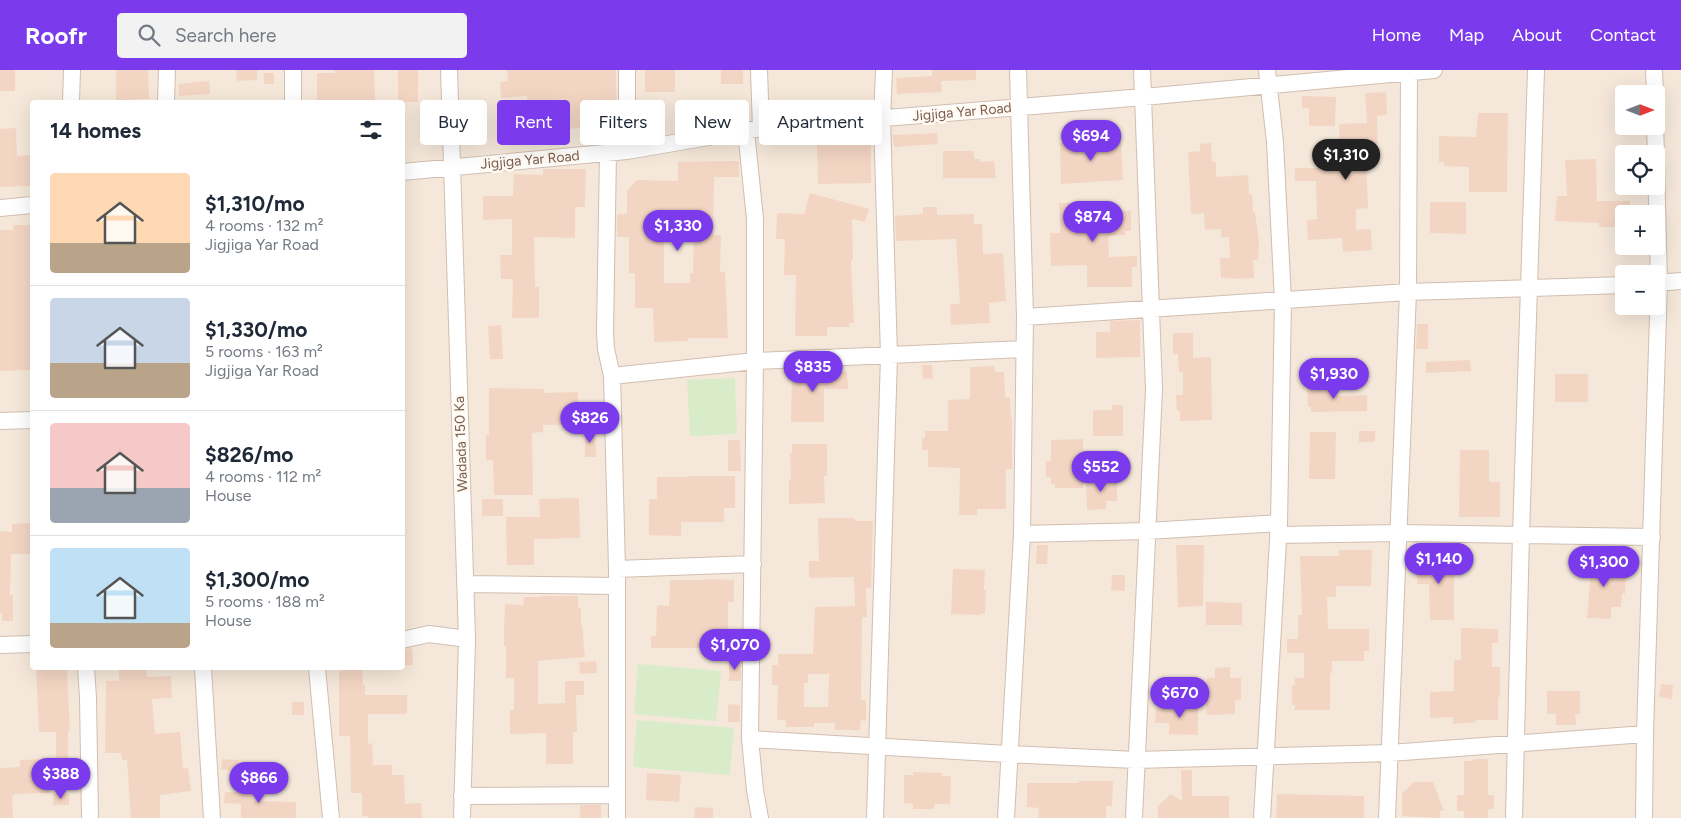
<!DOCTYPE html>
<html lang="en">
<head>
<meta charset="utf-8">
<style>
	:root { --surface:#fff; --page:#f2f2f3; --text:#1f2937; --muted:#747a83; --line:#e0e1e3; --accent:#7c3aed }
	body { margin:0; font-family:Figtree,sans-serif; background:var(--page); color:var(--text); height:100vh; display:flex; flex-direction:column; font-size:19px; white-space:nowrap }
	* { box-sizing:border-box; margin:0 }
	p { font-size:16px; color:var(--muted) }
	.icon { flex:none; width:28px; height:28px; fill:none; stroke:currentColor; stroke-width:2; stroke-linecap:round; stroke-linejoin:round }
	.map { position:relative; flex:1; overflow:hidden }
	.panel { position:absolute; left:30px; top:30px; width:375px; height:570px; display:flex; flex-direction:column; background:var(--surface); border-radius:5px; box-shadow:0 5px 20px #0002 }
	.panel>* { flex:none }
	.hud { position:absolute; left:420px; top:30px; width:475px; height:45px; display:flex; gap:10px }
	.needle { width:32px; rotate:90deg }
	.tools { position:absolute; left:1615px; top:15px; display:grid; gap:10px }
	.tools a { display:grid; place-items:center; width:50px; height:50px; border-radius:5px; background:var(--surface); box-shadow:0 5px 20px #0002; font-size:25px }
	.price { position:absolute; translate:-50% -42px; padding:0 11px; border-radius:18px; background:var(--accent); color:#fff; font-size:16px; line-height:32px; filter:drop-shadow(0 1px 2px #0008) }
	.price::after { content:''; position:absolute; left:50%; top:30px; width:15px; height:11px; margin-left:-8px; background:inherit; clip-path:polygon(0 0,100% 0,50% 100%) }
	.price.selected { background:#222; color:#fff }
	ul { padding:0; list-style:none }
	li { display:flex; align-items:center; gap:15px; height:125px; padding:0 20px }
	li+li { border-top:1px solid var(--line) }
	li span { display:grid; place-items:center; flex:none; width:140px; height:100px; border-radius:5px; color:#555 }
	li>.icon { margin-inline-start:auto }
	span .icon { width:60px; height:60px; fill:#fffc; stroke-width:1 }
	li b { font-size:21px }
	h2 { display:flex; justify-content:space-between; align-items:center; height:60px; padding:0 20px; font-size:21px }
	.tag { padding:0 18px; border-radius:5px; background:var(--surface); box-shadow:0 5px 20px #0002; font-size:18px; line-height:45px }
	.tag.selected { background:var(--accent); color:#fff }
	header { display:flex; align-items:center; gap:30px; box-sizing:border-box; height:70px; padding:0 25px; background:var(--accent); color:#fff }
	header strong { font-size:24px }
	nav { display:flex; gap:28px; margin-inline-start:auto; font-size:18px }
	.search { width:350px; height:45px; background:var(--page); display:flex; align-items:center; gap:12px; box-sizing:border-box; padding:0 18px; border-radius:5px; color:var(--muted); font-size:19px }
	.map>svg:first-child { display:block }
	.residential { fill:#f5e8da; fill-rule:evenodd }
	.green { fill:#d8ecc9 }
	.building { fill:#f3d5c3; fill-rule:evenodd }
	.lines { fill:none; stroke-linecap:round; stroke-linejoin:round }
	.minor-casing { stroke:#d1beb0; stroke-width:18 }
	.minor { stroke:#fff; stroke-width:16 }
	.labels { text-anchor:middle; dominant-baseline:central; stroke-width:5; stroke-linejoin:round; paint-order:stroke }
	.street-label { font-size:14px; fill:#7a5c4d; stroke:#fffaf3 }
</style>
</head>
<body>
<header>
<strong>Roofr</strong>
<div class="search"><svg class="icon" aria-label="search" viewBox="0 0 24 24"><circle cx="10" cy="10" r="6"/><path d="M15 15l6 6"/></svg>Search here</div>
<nav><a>Home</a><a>Map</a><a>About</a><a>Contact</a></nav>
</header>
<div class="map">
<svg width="1681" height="748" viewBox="0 0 1681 748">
	<rect width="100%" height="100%" fill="#fdf6ec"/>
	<path class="residential" d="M0 0H1681V748H0ZM1624 24H1656V56H1624ZM32 32H402V598H32ZM1624 84H1656V116H1624ZM1624 144H1656V176H1624ZM1624 204H1656V236H1624Z"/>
	<path class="green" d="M735 308 737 364 690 366 687 310Z
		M638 594 721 601 716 651 634 644Z
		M637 650 734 658 730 705 633 697Z"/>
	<path class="building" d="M0 0H15V21H0Z
		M116 0H148L149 29 116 30Z
		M236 0H257V10L237 11Z
		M335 0H374L375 32H317V3H335Z
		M398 0H418V32H398Z
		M507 0H616L617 55 505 64 503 49 529 47 527 26 501 28 500 12 508 11Z
		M645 0H675V22H645Z
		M721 0H743V14H721Z
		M932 0H976V10L941 11 942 22 897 24 896 8 932 6Z
		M264 3H274V14H264Z
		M209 11 210 24 179 26 178 14Z
		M1386 22 1387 45 1377 46 1378 90H1366L1368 138 1356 139V160L1371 159 1372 180 1343 182 1342 168 1308 170 1307 150 1317 149 1316 111H1295V98H1322V86H1340L1339 54 1367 53 1365 23Z
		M1302 26 1336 27 1335 56H1309V38H1302Z
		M1478 43H1508L1507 122H1469V97L1444 96V92H1439V66L1476 67Z
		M16 58 17 86 32 85V116L0 117V59Z
		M937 63 938 74 894 77 893 65Z
		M871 70V113L818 114 817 71Z
		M1121 70 1123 110 1061 114 1060 73Z
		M1211 73 1212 92H1216V107L1248 105 1249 124H1252L1253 142H1255L1259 171 1258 190H1253L1254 208 1231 209V208H1221L1220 188H1230L1229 167H1221V159L1205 160 1204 143 1191 144 1188 82 1200 81V74Z
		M943 81H974V89H980V92L994 91 996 108H943Z
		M1596 89 1597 131H1630V144H1624V157H1599V153L1555 151 1557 126H1567L1565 90Z
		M739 91V107H714L713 165H721L720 202H725L728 268H688V271L654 272 653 238H635V203H629V167H617V144H627V121L637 110 678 111V92ZM694 162 693 203H690V213H664V164Z
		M543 99H586L585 137H575V168L534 167 535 217H539V248H512L513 209H501L500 185H512V149L483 150V126H513L514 104 543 105Z
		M810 123 869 139 865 152 852 149 853 190H851L854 253H849V257H827V266H795L796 205H784L785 169H776L777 143 804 144Z
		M1107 132V141H1131V161H1125V165L1108 166 1109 187 1137 186V197H1132V217H1087V195L1051 196 1050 163H1060L1059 133Z
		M1430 132H1466V164L1430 163Z
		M923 137H937V145L974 144V154H982L983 184 1003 183 1006 231 989 233 990 253 951 255 950 234H960L956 169 896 171 895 146 923 144Z
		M13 155H32V300L0 301V160H13Z
		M1140 250V287L1096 288V262H1110V251Z
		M1417 254H1428V279H1416Z
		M501 255 503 289H490L488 256Z
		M1173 263H1193V288L1211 287 1212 350 1180 351V341H1177L1176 325H1183V302H1179L1178 284H1173Z
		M1470 290 1471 301 1426 303V292Z
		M922 295H932L933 308 923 309Z
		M995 296V302H1004L1005 327H1010L1011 347H1012V399H1006V439H977V445H959L960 398 928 397V380H922V368H925V361H948V330L970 329V297Z
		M792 300H821V302H847L848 319H824V352H791Z
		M1555 304H1588V332H1555Z
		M1337 313V326L1367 325V341L1311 342V337H1308L1307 318H1310V314Z
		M489 318 544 319V323L578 322V354L543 355V362L532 363 533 425H494L493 390H486V365H489Z
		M1112 335H1123V366H1093V340H1112Z
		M585 360H595L596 387H585Z
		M1359 361H1375V372H1359Z
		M1310 362H1336L1335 409H1309Z
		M1083 369V418H1055V414H1051V407H1046V391H1051V370Z
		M728 370H740L741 401H728Z
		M792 374H827V406H824L825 433 789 434V410H791L790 383H792Z
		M1460 380H1489V412H1500V447H1459Z
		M688 406H735V438H724V452H681V466L649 465V429H657V407H688Z
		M1086 409H1117V431H1106V439L1087 440Z
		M579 428 580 468 534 469V495H507L506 447H540L539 429Z
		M482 429H503V446H482Z
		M818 448H855V451H873L871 518H866L867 547H862L861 630H866V651L861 650 860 660H835V653H814V657H786V650H777L778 615H772V595H778V584H813L815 537 855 536 854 507 809 508V491H819ZM808 604H829L828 637H804V613H808Z
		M32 453V484H11L10 525H13V551H2V543H0V461L12 462V454Z
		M1037 475H1048L1047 494H1036Z
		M1176 475H1204L1203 536 1178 537Z
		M1339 480H1372L1371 516H1336V527H1327L1328 559H1369V581H1364V591H1332V603H1330V640H1295V635H1292V615H1295V608H1304V583H1287V569H1298V545H1302L1300 486H1339Z
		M1591 480H1604V502L1626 503 1625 524 1622 523 1621 537H1611V549L1587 548 1591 501Z
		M1435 484H1454V550H1430L1429 514H1417V489H1435Z
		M953 499 985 500 984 520H986L985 544 981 543V545L951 544Z
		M1112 505H1125V521L1111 520Z
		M706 509 734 510V532H728V578H651V566H656L657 535 669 536 670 510H706Z
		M541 526H578V538H581V556L582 555 585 587 538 591V634L565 633V611H584V625H576L577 662H573V694H546V663L510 664V640H514V608H506V576H504V559L505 534 523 535 524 527H541Z
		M1206 532 1242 533V555H1206Z
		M1461 558 1498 559V573H1492V597H1500V627H1498V650H1476L1477 652 1453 654V647L1430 648V622L1454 621V590H1461Z
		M412 578 413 595 402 596V580Z
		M596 591 597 603 580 604 579 592Z
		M729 591H741V611H729Z
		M1230 597V608H1241V629L1235 630V644L1206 645 1207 608H1215V598Z
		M36 598H67L70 661H68V695H56V662H39Z
		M119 598H147V607L171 606 172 628 152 629 155 664 180 662 183 699 188 698 191 721 160 725V748H131L127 690H122L121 683H105L106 611H119Z
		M342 598H362L363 615H365V625H407V644H368V674L372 673 373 695H392V705H404L405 734 421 733 422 748H368V746H362V723H351L350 666H339V601H342Z
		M1661 614 1673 615 1672 629 1659 627Z
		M1547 621H1580V644H1575L1576 655H1556V644H1547Z
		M292 632H304V645H292Z
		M728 634 740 635V652H728Z
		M1169 635H1198V665L1169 664V653H1155L1156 638 1169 639Z
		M50 689V723L14 724V726H12L13 748H0V698L20 697V690Z
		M222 689 239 690V700H221Z
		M1473 689H1488V725H1494V739H1488V748H1464V741H1457V725H1464V691H1473Z
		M1181 700H1192V726H1229V748H1158V736L1171 724 1182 731Z
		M913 702 942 703V706H951L950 734H934V739H913V734L904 733V705H913Z
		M647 703 681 705 679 732 646 730Z
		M240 705H251L252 731 296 732V748H241V734L224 733 225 722H240Z
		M1079 711H1113L1112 736H1106V748H1038L1039 738 1027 737V713H1079Z
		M1414 712H1433L1444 741H1440V748L1402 746V723Z
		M53 724H69V735H53Z
		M1277 724 1364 726V748H1276Z
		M580 735H601V748H580Z
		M695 737 713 738V748H694Z"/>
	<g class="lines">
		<g class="minor-casing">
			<path id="minor" d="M293 0V32
				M449 0 467 569 462 748
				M627 0V81
				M759 0 761 58
				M1654 0 1655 24
				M71 32 72 0
				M166 32 167 0
				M1655 56 1656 84
				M746 61 755 149V291L750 669 755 720 760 748
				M608 83 605 262 606 279 612 306 617 499V748
				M402 102 627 81 761 58 1144 27 1434 0
				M0 138 32 135
				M1656 213 1681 211
				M1025 247 1408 222 1624 215
				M612 306 755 291 1024 279
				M0 351 32 350
				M1022 464 1147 461 1279 453
				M1278 465 1399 463 1652 467
				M617 499 753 494
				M465 514 616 516
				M402 570 429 564 467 569
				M0 575 32 574
				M86 598 88 628 90 748
				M203 598 212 748
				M317 598 331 748
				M750 669 1008 684 1136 690 1390 683 1645 664
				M462 726 617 725
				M875 748 889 286 882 49 884 0
				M1006 748 1022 464 1025 247 1018 0
				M1134 748 1154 319 1142 0
				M1262 748 1279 453 1283 231 1275 72 1267 0
				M1387 748 1408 222 1409 0
				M1514 748 1521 465 1536 0
				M1644 748 1645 664 1659 213 1656 93"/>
		</g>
		<use href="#minor" class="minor"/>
	</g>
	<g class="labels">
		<g class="street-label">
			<text transform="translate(962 42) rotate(-5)">Jigjiga Yar Road</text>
			<text transform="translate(530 90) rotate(-5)">Jigjiga Yar Road</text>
			<text transform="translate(461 374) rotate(-92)">Wadada 150 Ka</text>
		</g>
	</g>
</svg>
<div class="tools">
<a><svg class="needle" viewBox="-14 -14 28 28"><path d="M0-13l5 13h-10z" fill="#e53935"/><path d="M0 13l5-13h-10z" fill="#747a83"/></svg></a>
<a><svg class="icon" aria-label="locate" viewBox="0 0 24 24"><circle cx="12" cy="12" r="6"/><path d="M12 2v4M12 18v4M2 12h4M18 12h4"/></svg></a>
<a>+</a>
<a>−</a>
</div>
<b class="price" style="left:1091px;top:92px">$694</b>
<b class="price selected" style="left:1346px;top:111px">$1,310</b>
<b class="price" style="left:1093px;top:173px">$874</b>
<b class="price" style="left:678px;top:182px">$1,330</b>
<b class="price" style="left:813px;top:323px">$835</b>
<b class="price" style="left:1334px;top:330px">$1,930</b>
<b class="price" style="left:590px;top:374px">$826</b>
<b class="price" style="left:1101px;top:423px">$552</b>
<b class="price" style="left:1439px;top:515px">$1,140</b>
<b class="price" style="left:1604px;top:518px">$1,300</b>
<b class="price" style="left:735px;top:601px">$1,070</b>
<b class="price" style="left:1180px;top:649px">$670</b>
<b class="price" style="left:61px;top:730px">$388</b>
<b class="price" style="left:259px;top:734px">$866</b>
<div class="hud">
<a class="tag">Buy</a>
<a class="tag selected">Rent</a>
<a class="tag">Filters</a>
<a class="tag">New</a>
<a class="tag">Apartment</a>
</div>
<section class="panel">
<h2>14 homes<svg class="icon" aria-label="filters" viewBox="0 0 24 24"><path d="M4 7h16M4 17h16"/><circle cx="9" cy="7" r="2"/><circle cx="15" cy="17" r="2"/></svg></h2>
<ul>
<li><span style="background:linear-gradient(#ffd9b3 70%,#b9a48a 0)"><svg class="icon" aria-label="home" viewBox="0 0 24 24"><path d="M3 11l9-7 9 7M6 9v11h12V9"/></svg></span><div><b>$1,310/mo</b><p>4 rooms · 132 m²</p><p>Jigjiga Yar Road</p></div></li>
<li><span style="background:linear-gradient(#c9d6e8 65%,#b9a48a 0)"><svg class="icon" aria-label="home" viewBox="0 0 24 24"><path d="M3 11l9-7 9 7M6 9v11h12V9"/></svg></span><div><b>$1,330/mo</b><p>5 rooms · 163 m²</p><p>Jigjiga Yar Road</p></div></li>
<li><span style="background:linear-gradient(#f6c9c9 65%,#9aa5b1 0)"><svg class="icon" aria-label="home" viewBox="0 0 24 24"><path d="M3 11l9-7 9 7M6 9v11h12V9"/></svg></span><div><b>$826/mo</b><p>4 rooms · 112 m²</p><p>House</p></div></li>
<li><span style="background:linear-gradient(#bfe0f5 75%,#b9a48a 0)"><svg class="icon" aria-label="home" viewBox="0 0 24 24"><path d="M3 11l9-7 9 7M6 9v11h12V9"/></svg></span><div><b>$1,300/mo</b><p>5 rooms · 188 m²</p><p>House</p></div></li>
</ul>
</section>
</div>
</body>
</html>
